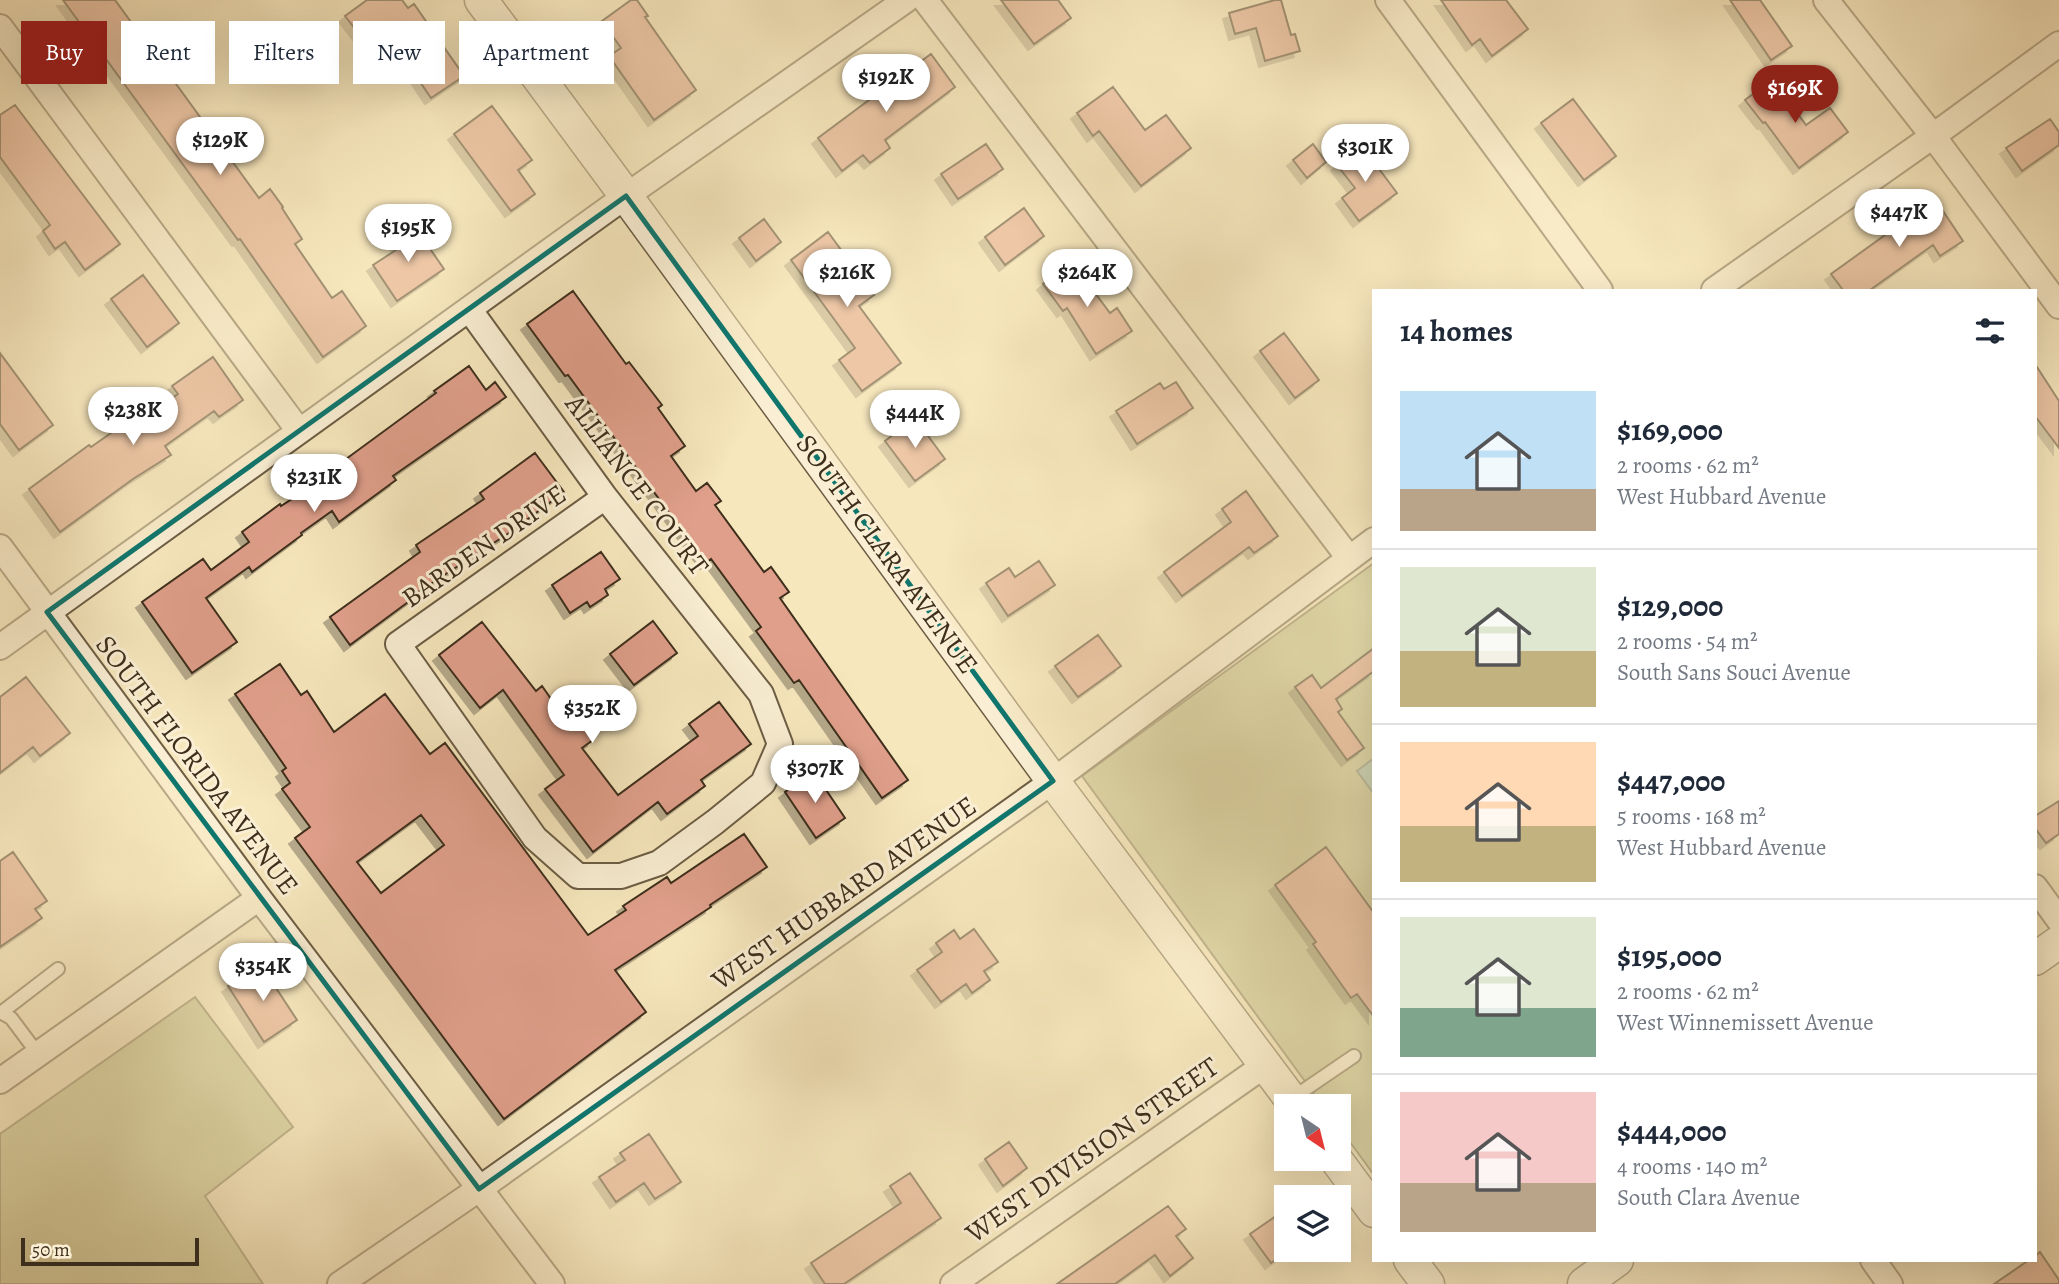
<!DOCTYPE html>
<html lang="en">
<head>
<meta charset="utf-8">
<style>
	:root { --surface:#fff; --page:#f2f2f3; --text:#1f2937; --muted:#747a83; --line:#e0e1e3; --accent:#8f2418 }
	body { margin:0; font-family:Alegreya,serif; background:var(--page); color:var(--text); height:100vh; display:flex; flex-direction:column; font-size:26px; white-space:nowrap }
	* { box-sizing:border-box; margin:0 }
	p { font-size:23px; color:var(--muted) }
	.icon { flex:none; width:38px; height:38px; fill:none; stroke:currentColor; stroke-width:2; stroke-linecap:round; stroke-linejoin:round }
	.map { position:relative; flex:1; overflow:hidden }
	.details { position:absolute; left:1372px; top:289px; width:665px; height:973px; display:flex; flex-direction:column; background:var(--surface); border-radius:0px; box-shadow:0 7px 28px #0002 }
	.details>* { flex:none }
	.banner { position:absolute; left:21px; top:21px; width:665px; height:63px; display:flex; gap:14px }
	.needle { width:46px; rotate:145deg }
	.fabs { position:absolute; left:1274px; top:1094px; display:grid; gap:14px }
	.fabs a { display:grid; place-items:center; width:77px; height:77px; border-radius:0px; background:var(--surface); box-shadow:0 7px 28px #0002; font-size:35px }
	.scale { position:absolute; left:21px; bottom:18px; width:178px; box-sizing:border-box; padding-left:7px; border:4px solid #3e2f1c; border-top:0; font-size:19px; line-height:24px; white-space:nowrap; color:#3e2f1c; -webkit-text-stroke:5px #faefd4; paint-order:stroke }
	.price { position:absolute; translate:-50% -60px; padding:0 16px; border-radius:24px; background:#fff; color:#222; font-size:23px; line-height:46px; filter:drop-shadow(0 2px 4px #0008) }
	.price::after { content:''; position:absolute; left:50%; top:42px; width:21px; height:16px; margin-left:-10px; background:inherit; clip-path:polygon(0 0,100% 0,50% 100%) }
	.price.on { background:var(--accent); color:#fff }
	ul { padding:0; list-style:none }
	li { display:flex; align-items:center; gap:21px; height:175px; padding:0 28px }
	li+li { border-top:2px solid var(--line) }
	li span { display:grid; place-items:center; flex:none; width:196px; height:140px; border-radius:0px; color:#555 }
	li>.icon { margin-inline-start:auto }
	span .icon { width:84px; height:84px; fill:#fffc; stroke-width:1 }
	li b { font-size:30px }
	h2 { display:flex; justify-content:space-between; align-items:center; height:84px; padding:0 28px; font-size:30px }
	.pill { padding:0 24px; border-radius:0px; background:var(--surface); box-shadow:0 7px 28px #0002; font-size:24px; line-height:63px }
	.pill.on { background:var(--accent); color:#fff }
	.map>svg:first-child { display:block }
	.green { fill:#c3c38d; stroke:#807954; stroke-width:2 }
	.water { fill:#9ec0ad; stroke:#788673; stroke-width:2 }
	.building { fill:#e09f8b; stroke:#3e2f1c; stroke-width:2; fill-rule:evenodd; filter:url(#shadow) }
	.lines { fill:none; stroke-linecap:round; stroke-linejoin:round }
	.service-casing { stroke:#6c5d44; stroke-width:16 }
	.minor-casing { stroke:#6c5d44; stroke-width:28 }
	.tertiary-casing { stroke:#6c5d44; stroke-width:35 }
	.service { stroke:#faefd4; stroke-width:12 }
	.minor { stroke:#faefd4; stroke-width:24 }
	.tertiary { stroke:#faefd4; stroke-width:32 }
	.marked { fill:none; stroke:#0f766e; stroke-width:5; stroke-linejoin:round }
	.labels { text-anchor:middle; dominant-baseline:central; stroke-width:6; stroke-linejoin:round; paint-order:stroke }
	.street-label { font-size:28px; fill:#3e2f1c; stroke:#faefd4 }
</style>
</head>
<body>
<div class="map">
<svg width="2059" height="1284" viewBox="0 0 2059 1284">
	<defs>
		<filter id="shadow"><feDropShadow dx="-6" dy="6" stdDeviation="0" flood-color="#0004"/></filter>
	</defs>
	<rect width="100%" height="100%" fill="#f7e7bd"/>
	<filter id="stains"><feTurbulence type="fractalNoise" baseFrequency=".00286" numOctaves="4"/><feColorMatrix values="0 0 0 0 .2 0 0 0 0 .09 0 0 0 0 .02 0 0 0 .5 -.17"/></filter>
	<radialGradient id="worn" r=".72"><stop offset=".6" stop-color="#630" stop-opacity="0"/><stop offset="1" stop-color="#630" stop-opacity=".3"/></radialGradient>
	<path class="green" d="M1374 563V1175L1339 1127V1106H1323L1082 776Z
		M195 997 293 1127 205 1196 263 1284H0V1134Z"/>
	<path class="water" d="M1374 758V794L1357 771Z"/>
	<path class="building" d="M63 0H115L259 198 270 189 283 207 282 208 302 239 295 244 332 298 342 291 366 326 323 357 240 239 238 240Z
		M367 0H402L408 8 414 4 464 76 431 98 393 42 376 56 345 16Z
		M631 0H637L648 16 645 17 696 90 654 120 609 56 621 48 602 21Z
		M1001 0H1058L1071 18 1034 44Z
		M1275 0H1281L1291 35 1295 34 1300 51 1265 61 1256 28 1235 34 1229 13Z
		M1441 0H1506L1528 29 1492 56 1480 39 1472 45Z
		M1730 0H1760L1792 46 1771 60Z
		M931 54 955 87 885 140 890 148 870 163 863 155 842 171 818 138Z
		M1773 79 1806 125 1830 108 1848 132 1799 168 1765 122 1763 123 1745 100Z
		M1113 87 1145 130 1166 115 1191 148 1141 186 1099 131 1093 136 1077 113Z
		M1573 99 1616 156 1584 180 1541 123Z
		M15 105 120 244 85 270 65 242 55 249 43 231 50 225 0 157V115Z
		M492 106 532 160 518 170 535 194 511 211 454 134Z
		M2050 119 2059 132V145L2022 171 2006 148Z
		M986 144 1003 169 958 199 941 174Z
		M1313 144 1326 162 1307 178 1293 160Z
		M1362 146 1397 193 1359 221 1342 198 1355 188 1337 165Z
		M1935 199 1963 241 1940 256 1933 245 1870 290H1843L1831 274Z
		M1024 208 1044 236 1005 265 985 237Z
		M764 219 781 242 756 261 739 238Z
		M413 224 444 269 397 301 373 265 399 248 392 237Z
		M828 232 874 295 859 306 901 363 862 391 839 360 855 348 791 260Z
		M1072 262 1110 313 1117 308 1132 331 1096 354 1067 308 1063 311 1043 284Z
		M143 275 179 323 147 347 111 299Z
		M573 291 626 364 629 362 662 405 658 408 685 446 671 456 696 491 707 483 721 501 715 505 764 572 771 567 789 592 780 598 908 780 882 798 799 680 794 683 756 631 761 627 711 559 706 563 568 375 565 376 527 324Z
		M1284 333 1319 380 1295 398 1260 351Z
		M0 353 53 425 19 450 0 424Z
		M213 357 243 400 219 417 214 411 165 446 171 455 133 479 60 532 29 489 89 445 91 447 131 419 135 424 178 394 172 386Z
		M2035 364 2059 401V448L2035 416Z
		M469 366 486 390 495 382 506 397 393 476 396 480 339 522 332 511 301 533 302 535 252 572 249 567 206 598 237 642 192 673 142 602 203 559 211 570 249 542 242 532 280 504 281 506 333 472 331 470 436 393 434 391Z
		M1176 382 1193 408 1137 444 1116 411 1160 383 1164 389Z
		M915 418 945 459 915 481 885 441Z
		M535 453 564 492 509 533 418 592 419 594 350 645 330 617 420 552 416 545 484 499 480 493Z
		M1246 491 1278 536 1254 553 1249 547 1182 596 1164 572 1231 522 1222 509Z
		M601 552 620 579 605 589 608 595 590 607 587 602 570 613 552 585Z
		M1039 561 1055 585 1008 616 986 583 1009 568 1015 577Z
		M653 621 677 653 634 685 610 654Z
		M482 622 536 691 542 686 565 719 573 713 593 740 582 748 618 795 698 736 689 724 719 702 751 744 701 780 705 786 667 814 658 802 593 852 545 789 564 775 503 690 480 708 439 655Z
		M1098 635 1121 666 1078 697 1055 666Z
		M1374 648V671L1336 699 1342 709 1338 712 1364 748 1347 760 1295 687 1312 675 1321 688Z
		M280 664 301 695 307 691 334 732 385 694 430 754 445 743 588 935 626 910 623 906 667 877 671 883 744 834 767 867 710 905 711 907 615 970 646 1012 504 1119 295 838 310 827 282 789 290 783 282 771 286 768 235 694ZM421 815 444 845 381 893 357 862Z
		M26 677 70 733 40 756 33 747 0 773V697Z
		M814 772 845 818 816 838 785 792Z
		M2059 801V834L2046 843 2035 828V816Z
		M1326 847 1374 913V1017L1357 994 1351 998 1313 944 1316 942 1275 885Z
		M13 852 47 901 35 909 42 918 0 947V861Z
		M974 929 998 962 984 971 990 980 972 993 966 984 941 1002 917 970 942 952 936 943 954 930 960 939Z
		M261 965 297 1020 264 1042 228 986Z
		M649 1134 681 1182 655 1199 644 1183 616 1202 599 1177 625 1160 620 1153Z
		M1009 1142 1027 1168 1003 1186 985 1159Z
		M910 1173 941 1218 844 1284H825L811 1263 901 1203 890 1186Z
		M1168 1206 1186 1229 1176 1236 1193 1258 1170 1276 1155 1255 1115 1284H1057Z
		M1286 1209V1252L1271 1263 1250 1234Z
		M2040 1252 2059 1280V1284H1994L2029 1260H2035V1256Z"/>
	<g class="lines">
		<g class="service-casing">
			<path id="service" d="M0 1012 11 1018 38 1054
				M2 1012 58 969
				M1291 1099 1354 1056"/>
		</g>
		<g class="minor-casing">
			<path id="minor" d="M925 0 1349 558
				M1388 0 1600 290
				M1826 0 1933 136 2059 306
				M0 27 299 431
				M1714 290 1933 136 2059 44
				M469 309 605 497 761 694 780 744 763 783 715 822 659 863 621 876H578L535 838 398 644 605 497
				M0 547 259 898 552 1284
				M0 647 626 196 906 0
				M2035 887 2059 920
				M0 1081 259 898
				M1873 1260 1890 1284
				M340 1284 479 1189 1053 781 1374 540
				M953 1284 1265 1065"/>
		</g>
		<g class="tertiary-casing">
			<path id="tertiary" d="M481 0 626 196 1053 781 1296 1106
				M2035 959 2059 942
				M1335 1158 1374 1211
				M1410 1260 1428 1284
				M1584 1284 1617 1260"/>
		</g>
		<use href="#service" class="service"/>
		<use href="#minor" class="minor"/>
		<use href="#tertiary" class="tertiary"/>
	</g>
	<path d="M0 0H2059V1284H0ZM626 196 1053 781 479 1189 47 612Z" fill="#f7e7bd" fill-opacity=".55" fill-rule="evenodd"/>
	<path class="marked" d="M626 196 1053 781 479 1189 47 612Z"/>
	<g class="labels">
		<g class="street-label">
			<text transform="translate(637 485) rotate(53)">ALLIANCE COURT</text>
			<text transform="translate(484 546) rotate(-35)">BARDEN DRIVE</text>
			<text transform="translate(887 554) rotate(54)">SOUTH CLARA AVENUE</text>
			<text transform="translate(197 765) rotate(53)">SOUTH FLORIDA AVENUE</text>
			<text transform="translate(844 893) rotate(-35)">WEST HUBBARD AVENUE</text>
			<text transform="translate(1092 1150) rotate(-35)">WEST DIVISION STREET</text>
		</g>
	</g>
	<rect width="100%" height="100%" filter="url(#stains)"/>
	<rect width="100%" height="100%" fill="url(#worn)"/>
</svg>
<div class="fabs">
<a><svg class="needle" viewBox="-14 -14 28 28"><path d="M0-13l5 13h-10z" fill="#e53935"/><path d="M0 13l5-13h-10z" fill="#747a83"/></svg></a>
<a><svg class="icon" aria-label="layers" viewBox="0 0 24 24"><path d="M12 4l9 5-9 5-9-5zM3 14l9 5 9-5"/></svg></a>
</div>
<div class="scale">50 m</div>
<b class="price" style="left:886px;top:114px">$192K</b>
<b class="price on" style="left:1795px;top:125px">$169K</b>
<b class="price" style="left:220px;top:177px">$129K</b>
<b class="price" style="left:1365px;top:184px">$301K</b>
<b class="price" style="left:1899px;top:249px">$447K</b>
<b class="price" style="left:408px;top:264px">$195K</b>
<b class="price" style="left:847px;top:309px">$216K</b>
<b class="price" style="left:1087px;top:309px">$264K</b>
<b class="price" style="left:133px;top:447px">$238K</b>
<b class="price" style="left:915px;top:450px">$444K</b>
<b class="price" style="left:314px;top:514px">$231K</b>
<b class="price" style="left:592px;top:745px">$352K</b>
<b class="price" style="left:815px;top:805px">$307K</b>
<b class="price" style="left:263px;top:1003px">$354K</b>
<div class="banner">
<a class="pill on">Buy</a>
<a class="pill">Rent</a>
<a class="pill">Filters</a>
<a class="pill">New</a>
<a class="pill">Apartment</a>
</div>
<section class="details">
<h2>14 homes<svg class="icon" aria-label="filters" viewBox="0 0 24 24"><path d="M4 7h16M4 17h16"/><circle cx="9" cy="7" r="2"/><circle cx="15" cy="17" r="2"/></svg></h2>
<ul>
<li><span style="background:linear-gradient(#bfe0f5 70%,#b9a48a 0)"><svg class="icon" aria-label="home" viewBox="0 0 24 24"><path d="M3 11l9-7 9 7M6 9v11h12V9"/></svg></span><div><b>$169,000</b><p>2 rooms · 62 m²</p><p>West Hubbard Avenue</p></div></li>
<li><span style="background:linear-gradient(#dfe7d0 60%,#c2b280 0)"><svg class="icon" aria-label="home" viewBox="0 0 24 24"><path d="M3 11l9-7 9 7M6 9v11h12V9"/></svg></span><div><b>$129,000</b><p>2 rooms · 54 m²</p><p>South Sans Souci Avenue</p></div></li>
<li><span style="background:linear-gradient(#ffd9b3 60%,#c2b280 0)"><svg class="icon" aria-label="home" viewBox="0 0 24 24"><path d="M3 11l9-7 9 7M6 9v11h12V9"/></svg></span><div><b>$447,000</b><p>5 rooms · 168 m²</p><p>West Hubbard Avenue</p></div></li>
<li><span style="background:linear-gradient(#dfe7d0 65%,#7fa58c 0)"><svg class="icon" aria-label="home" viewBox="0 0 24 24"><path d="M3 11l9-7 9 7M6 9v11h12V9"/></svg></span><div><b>$195,000</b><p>2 rooms · 62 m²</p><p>West Winnemissett Avenue</p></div></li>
<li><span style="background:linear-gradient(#f6c9c9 65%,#b9a48a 0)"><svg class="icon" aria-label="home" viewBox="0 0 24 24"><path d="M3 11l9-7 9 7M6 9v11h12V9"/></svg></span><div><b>$444,000</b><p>4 rooms · 140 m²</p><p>South Clara Avenue</p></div></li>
</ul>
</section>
</div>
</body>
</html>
